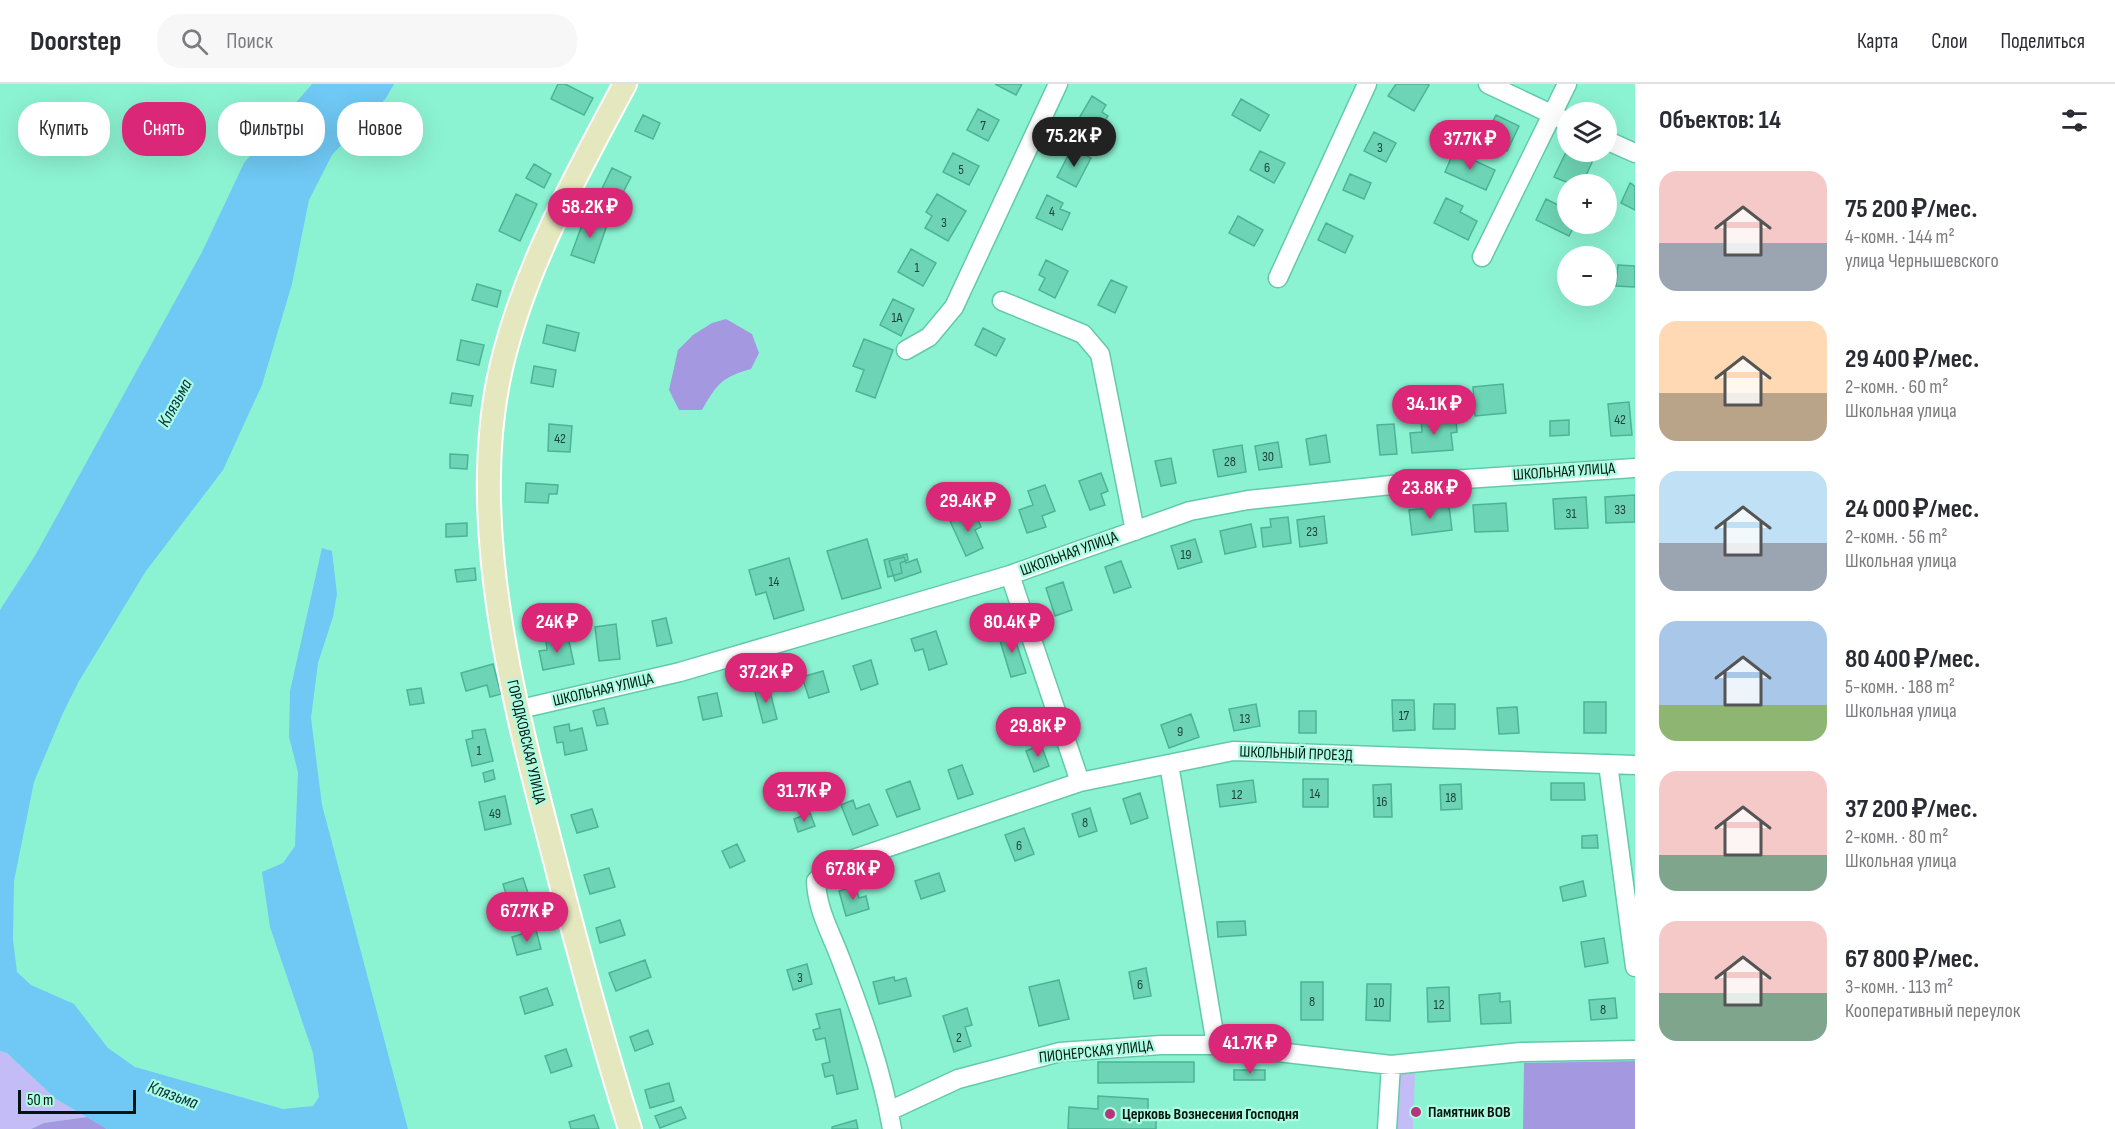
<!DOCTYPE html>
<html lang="ru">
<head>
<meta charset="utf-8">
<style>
	:root { --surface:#fff; --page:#f7f7f7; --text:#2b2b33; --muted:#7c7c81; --line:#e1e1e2; --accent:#db2777 }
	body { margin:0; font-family:"Sofia Sans Condensed",sans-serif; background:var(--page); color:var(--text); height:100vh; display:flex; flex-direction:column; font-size:22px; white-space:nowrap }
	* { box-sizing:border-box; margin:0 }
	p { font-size:20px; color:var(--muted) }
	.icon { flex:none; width:33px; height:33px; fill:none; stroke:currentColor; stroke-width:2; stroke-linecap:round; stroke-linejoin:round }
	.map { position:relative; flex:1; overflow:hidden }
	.side { display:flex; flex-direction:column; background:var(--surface); width:480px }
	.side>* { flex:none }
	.guide { position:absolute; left:18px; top:18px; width:570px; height:54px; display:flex; gap:12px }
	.controls { position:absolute; left:1557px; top:18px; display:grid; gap:12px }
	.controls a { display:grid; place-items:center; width:60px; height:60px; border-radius:50%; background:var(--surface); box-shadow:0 6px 24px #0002; font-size:30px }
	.scale { position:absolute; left:18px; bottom:15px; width:118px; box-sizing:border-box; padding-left:6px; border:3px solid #01150e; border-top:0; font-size:16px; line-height:21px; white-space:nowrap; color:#01150e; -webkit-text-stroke:4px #acfce1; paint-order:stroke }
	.price { position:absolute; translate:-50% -51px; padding:0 14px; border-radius:21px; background:var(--accent); color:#fff; font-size:20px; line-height:39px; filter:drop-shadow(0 2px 3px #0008) }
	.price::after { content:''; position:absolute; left:50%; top:36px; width:18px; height:14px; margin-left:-9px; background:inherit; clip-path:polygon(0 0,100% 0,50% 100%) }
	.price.active { background:#222; color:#fff }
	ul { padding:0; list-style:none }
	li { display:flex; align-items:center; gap:18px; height:150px; padding:0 24px }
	li span { display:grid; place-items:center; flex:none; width:168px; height:120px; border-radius:18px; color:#555 }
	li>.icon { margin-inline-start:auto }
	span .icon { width:72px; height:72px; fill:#fffc; stroke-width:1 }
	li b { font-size:26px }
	h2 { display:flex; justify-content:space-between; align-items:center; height:72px; padding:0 24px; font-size:26px }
	.pill { padding:0 21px; border-radius:24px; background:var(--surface); box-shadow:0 6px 24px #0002; font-size:21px; line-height:54px }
	.pill.active { background:var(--accent); color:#fff }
	header { display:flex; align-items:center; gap:36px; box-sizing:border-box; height:84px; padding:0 30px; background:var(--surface); border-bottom:2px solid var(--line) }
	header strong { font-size:28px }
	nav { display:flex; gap:33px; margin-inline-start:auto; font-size:21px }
	.search { width:420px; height:54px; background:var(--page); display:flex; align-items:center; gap:15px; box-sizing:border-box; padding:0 21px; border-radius:24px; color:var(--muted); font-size:22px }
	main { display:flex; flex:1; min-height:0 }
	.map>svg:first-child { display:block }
	.green { fill:#c4bcf6 }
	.forest { fill:#a498e1 }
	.water { fill:#6fc9f4 }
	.building { fill:#6dd5b5; stroke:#4ab495; stroke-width:1.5 }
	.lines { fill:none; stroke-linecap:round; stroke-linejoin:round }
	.minor-casing { stroke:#62caaa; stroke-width:21 }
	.major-casing { stroke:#fff; stroke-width:26 }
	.minor { stroke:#fff; stroke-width:18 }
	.major { stroke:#e5e8be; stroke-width:22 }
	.poi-dot { fill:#b7347c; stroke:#acfce1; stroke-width:2 }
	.labels { text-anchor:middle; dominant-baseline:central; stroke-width:4.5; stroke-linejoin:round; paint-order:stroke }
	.number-label { font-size:14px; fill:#1c4538 }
	.street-label { font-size:16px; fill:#01150e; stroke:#acfce1 }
	.poi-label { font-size:16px; font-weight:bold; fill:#01150e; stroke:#acfce1; text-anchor:start }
	.water-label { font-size:18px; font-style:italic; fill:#032e3f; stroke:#acfce1 }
</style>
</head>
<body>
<header>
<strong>Doorstep</strong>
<div class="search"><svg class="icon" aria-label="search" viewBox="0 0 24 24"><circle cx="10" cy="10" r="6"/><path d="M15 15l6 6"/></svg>Поиск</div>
<nav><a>Карта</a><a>Слои</a><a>Поделиться</a></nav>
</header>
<main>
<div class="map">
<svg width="1635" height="1045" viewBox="0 0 1635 1045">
	<rect width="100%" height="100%" fill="#8cf3d2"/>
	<path class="green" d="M0 967 7 969 56 1015 87 1033 44 1039 31 1045H0Z
		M1398 987 1415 988 1413 1045H1396Z"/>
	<path class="forest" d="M726 235 752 250 759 269 751 285C722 293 717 300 702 326H679L669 306 678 266 693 251 712 239Z
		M1635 977V1045H1523L1524 979Z
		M87 1033 107 1045H31L44 1039Z"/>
	<path class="water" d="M312 0H394L386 14 332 71 309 116 292 200 262 301 223 386 146 487 79 597 63 629 34 698 14 797 13 856 17 888 31 901 74 920 108 964 135 983 283 1025 313 1022 319 1013 313 969 270 843 262 788 283 779 295 762 298 688 289 653 290 607 322 464 332 467 337 510 333 533 318 579 311 634 322 721 408 1045H107L56 1015 7 969 0 967V526L36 470 202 168 244 79Z"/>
	<path class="building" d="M558 0H565L593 14 584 31 551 15Z
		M995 0H1022L1016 11Z
		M1396 0H1427L1429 1 1414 27 1388 12Z
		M1092 12 1106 21 1102 28 1108 32 1098 48 1078 36Z
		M1241 15 1269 31 1260 47 1232 31Z
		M978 25 999 36 988 57 967 46Z
		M643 31 660 39 653 55 635 47Z
		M1496 31 1519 42 1507 67 1484 55Z
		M1374 48 1396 59 1386 78 1364 67Z
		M1072 64 1091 74 1076 103 1057 93Z
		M1568 64V68H1586L1595 72 1582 100H1571L1554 93Z
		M1260 67 1285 79 1274 99 1250 86Z
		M1454 67 1495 86 1486 106 1445 88Z
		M953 69 979 82 969 101 943 88Z
		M534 80 551 90 544 104 526 94Z
		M612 84 631 93 618 118 600 109Z
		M1350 90 1371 99 1364 115 1343 106Z
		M1630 99 1635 102V126L1621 119Z
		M516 110 537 120 520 157 499 147Z
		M937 110 966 127 948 157 925 144 932 132 926 128Z
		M1047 111 1063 119 1060 125 1070 129 1062 146 1036 134Z
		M1446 114 1463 122 1460 128 1477 137 1468 156 1434 139Z
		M1546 115 1568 126V140H1575L1569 152 1536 136Z
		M586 130 608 138 594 179 571 171Z
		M1238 132 1263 146 1254 162 1229 149Z
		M1326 139 1353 152 1345 169 1318 156Z
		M911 165 936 179 923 202 898 188Z
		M1046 176 1068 187 1055 214 1039 206 1045 194 1039 191Z
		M1618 181 1635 182V203L1616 202Z
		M1111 196 1127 203 1115 229 1098 221Z
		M477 200 501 207 497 223 472 216Z
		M893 215 914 225 901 252 880 241Z
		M547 241 579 249 575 267 543 259Z
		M983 244 1005 255 996 272 975 261Z
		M864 255 893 266 875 314 856 307 864 286 853 282Z
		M461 256 484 261 479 281 457 276Z
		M534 282 556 286 553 303 531 299Z
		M1503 300 1506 329 1475 332 1473 303Z
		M452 309 473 312 471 322 450 319Z
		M1629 318 1632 351 1611 352 1608 320Z
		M1456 334 1457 348 1451 349 1453 366 1412 369 1410 349 1422 348 1421 337Z
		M1569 336V351L1550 352V337Z
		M549 340 572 342 570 368 548 367Z
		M1394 340 1397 370 1380 371 1377 341Z
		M1326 351 1330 378 1310 381 1306 355Z
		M1278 358 1282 383 1259 386 1255 362Z
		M1242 361 1246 388 1218 393 1213 366Z
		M450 370 468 371 467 385 450 384Z
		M1171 374 1176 399 1161 402 1155 377Z
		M1101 389 1108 407 1101 410 1105 421 1090 426 1079 397Z
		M526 399 558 401 557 410H549L548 419 525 418Z
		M1045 401 1055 427 1042 432 1046 443 1027 449 1019 426 1033 421 1028 407Z
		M1635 411V438L1606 439 1605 413Z
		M1586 413 1588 444 1555 445 1553 415Z
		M1506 419 1508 447 1475 448 1473 421Z
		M1449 422 1452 446 1412 451 1409 426Z
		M974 427 981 443 975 446 983 464 966 472 950 437Z
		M1324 432 1327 459 1300 463 1297 436Z
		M1288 433 1291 459 1263 463 1261 444 1271 443 1270 435Z
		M467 439V452L446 453V440Z
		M1251 440 1256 463 1225 470 1220 447Z
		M867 455 881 504 842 515 827 467Z
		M1195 455 1202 478 1178 485 1171 462Z
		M907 470 908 476 900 479 902 489 888 493 884 476Z
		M904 473 906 479 917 475 921 488 895 497 889 477Z
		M789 474 804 526 774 535 766 508 756 511 749 486Z
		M1121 477 1131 503 1114 509 1105 483Z
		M475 484 476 496 457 498 455 486Z
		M1063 498 1072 526 1055 532 1046 504Z
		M666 534 672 559 657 562 652 537Z
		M616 540 620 575 599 577 595 543Z
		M1012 546 1026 589 1011 593 998 550Z
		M936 547 947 580 929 586 923 565 915 567 911 555Z
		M568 553 574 580 543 586 539 567 547 566 546 557Z
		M871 576 878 600 861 606 853 582Z
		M493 580 501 610 490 613 487 601 466 607 461 589Z
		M823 587 829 608 809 614 802 593Z
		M768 600 777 635 763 639 754 604Z
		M421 604 424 619 410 621 407 606Z
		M717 609 722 632 703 636 698 613Z
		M1392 616H1414L1415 646 1393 647Z
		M1584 618H1606V649H1584Z
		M1256 620 1260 642 1234 647 1229 625Z
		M1434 620H1455V645H1433Z
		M1517 623 1519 649 1499 650 1497 624Z
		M604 624 608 640 597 642 593 627Z
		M1299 627H1316V649H1299Z
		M1191 630 1199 653 1169 664 1161 641Z
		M569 640 570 647 582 644 587 666 565 671 563 658 557 659 554 643Z
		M485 645 493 677 472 682 466 656 473 654 472 647Z
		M1041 661 1049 682 1034 688 1026 667Z
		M962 681 973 710 958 715 948 686Z
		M493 686 495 695 485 698 483 689Z
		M1303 695H1328V723H1303Z
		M1253 696 1256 718 1220 723 1217 701Z
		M910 697 920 725 897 733 886 706Z
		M1551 699H1584L1585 716H1551Z
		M1391 700 1392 733H1374L1373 701Z
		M1461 700 1462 725 1441 726 1440 701Z
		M1140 709 1148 734 1131 740 1123 715Z
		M505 712 511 740 485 746 479 718Z
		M853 716 856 725 869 720 878 741 853 751 841 721Z
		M1090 724 1097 747 1079 753 1072 730Z
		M592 725 598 743 577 749 571 731Z
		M810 729 815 742 798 748 794 735Z
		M1024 744 1034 770 1015 777 1005 751Z
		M1597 751 1598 764H1582V752Z
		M737 760 745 777 730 784 722 767Z
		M609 784 615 803 590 810 584 791Z
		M939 789 945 807 921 815 915 797Z
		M523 794 532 821 511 827 503 800Z
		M1583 797 1586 812 1563 817 1560 803Z
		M855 802 859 814 866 812 869 825 846 832 839 807Z
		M620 836 625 851 600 859 596 844Z
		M1245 837 1246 851 1218 853 1217 838Z
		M536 846 541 865 517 871 512 853Z
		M1604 854 1608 879 1585 883 1581 858Z
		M645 876 651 893 616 907 609 889Z
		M807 880 812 900 793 906 787 886Z
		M1146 884 1151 912 1134 915 1129 888Z
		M894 893 895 897 906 894 911 912 879 920 873 898Z
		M1059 896 1069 935 1039 942 1029 903Z
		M1301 898H1323V936H1301Z
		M1367 900H1391L1390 937 1366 936Z
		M1449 903 1450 937 1428 938 1427 904Z
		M547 904 553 921 525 930 520 913Z
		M1500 909V918L1510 917 1511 939 1481 940 1479 911Z
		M1615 914 1617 934 1591 936 1589 916Z
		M967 924 972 941 965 943 971 962 954 968 943 932Z
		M840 925 858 1005 837 1010 833 991 825 993 822 980 830 978 825 954 816 956 813 946 820 944 816 930Z
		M648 946 653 960 635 967 630 953Z
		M566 965 572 982 551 989 545 972Z
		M1098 978H1194V998L1098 999Z
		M1234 986H1265V996H1234Z
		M669 999 674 1017 650 1024 645 1006Z
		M1098 1012 1148 1015V1028L1156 1037V1045H1068L1069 1023 1098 1025Z
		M681 1023 686 1034 660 1044 655 1032Z
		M594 1031 599 1045H571L569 1038Z
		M856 1036 858 1045H832V1043Z"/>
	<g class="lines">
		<g class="minor-casing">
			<path id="minor" d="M1488 0 1568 38
				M1606 56 1635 69
				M1482 173 1567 0
				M1278 194 1367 0
				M1002 217 1083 250 1100 270 1135 447
				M906 266 929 253 954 223 1058 0
				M1010 491 1080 698
				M516 626 680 588 1010 491 1190 427 1248 416 1420 398 1635 384
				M1169 680 1216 961
				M1608 680 1635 883
				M889 1027 958 995 1060 968 1161 961H1216L1391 981 1521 968 1635 966
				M892 1045C882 987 862 931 841 876 831 849 817 826 816 797L830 783 1080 698 1233 667 1635 681
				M1387 1045 1391 981"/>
		</g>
		<g class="major-casing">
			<path id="major" d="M625 0C577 90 526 180 502 280 465 433 513 616 552 765 576 859 601 952 630 1045"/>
		</g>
		<use href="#minor" class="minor"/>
		<use href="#major" class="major"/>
	</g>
	<g class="poi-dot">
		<circle cx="1416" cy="1028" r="6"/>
		<circle cx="1110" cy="1030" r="6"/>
	</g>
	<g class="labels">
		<g class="number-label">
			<text x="983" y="41">7</text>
			<text x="1380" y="63">3</text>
			<text x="1267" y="83">6</text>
			<text x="961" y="85">5</text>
			<text x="1052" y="127">4</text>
			<text x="944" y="138">3</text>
			<text x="917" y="183">1</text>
			<text x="897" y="233">1А</text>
			<text x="1620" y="335">42</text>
			<text x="560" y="354">42</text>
			<text x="1268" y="372">30</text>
			<text x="1230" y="377">28</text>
			<text x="1620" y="425">33</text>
			<text x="1571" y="429">31</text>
			<text x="1312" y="447">23</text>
			<text x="1186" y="470">19</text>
			<text x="774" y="497">14</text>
			<text x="1404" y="631">17</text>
			<text x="1245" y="634">13</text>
			<text x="1180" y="647">9</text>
			<text x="479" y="666">1</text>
			<text x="1315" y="709">14</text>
			<text x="1237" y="710">12</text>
			<text x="1451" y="713">18</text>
			<text x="1382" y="717">16</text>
			<text x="495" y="729">49</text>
			<text x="1085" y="738">8</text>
			<text x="1019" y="761">6</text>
			<text x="800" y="893">3</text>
			<text x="1140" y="900">6</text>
			<text x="1312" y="917">8</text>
			<text x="1379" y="918">10</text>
			<text x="1439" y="920">12</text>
			<text x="1603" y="925">8</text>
			<text x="959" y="953">2</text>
		</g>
		<g class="street-label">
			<text transform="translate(1564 388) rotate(-4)">ШКОЛЬНАЯ УЛИЦА</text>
			<text transform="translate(1069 470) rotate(-20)">ШКОЛЬНАЯ УЛИЦА</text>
			<text transform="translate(603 606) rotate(-13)">ШКОЛЬНАЯ УЛИЦА</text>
			<text transform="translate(526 658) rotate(77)">ГОРОДКОВСКАЯ УЛИЦА</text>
			<text transform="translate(1296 670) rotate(2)">ШКОЛЬНЫЙ ПРОЕЗД</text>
			<text transform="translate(1096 968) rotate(-6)">ПИОНЕРСКАЯ УЛИЦА</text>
		</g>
		<g class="poi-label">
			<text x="1428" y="1028">Памятник ВОВ</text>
			<text x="1122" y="1030">Церковь Вознесения Господня</text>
		</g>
		<g class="water-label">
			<text transform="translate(175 319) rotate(-61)">Клязьма</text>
			<text transform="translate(173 1011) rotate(20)">Клязьма</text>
		</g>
	</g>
</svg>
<div class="controls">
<a><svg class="icon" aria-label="layers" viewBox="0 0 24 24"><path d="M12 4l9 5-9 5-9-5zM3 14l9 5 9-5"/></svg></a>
<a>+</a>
<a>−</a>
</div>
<div class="scale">50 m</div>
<b class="price active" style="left:1074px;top:84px">75.2K ₽</b>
<b class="price" style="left:1470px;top:87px">37.7K ₽</b>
<b class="price" style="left:590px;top:155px">58.2K ₽</b>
<b class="price" style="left:1434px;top:352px">34.1K ₽</b>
<b class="price" style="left:1430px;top:436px">23.8K ₽</b>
<b class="price" style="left:968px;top:449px">29.4K ₽</b>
<b class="price" style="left:557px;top:570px">24K ₽</b>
<b class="price" style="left:1012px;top:570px">80.4K ₽</b>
<b class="price" style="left:766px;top:620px">37.2K ₽</b>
<b class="price" style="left:1038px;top:674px">29.8K ₽</b>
<b class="price" style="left:804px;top:739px">31.7K ₽</b>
<b class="price" style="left:853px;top:817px">67.8K ₽</b>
<b class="price" style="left:527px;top:859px">67.7K ₽</b>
<b class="price" style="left:1250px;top:991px">41.7K ₽</b>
<div class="guide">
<a class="pill">Купить</a>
<a class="pill active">Снять</a>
<a class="pill">Фильтры</a>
<a class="pill">Новое</a>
</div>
</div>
<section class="side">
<h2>Объектов: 14<svg class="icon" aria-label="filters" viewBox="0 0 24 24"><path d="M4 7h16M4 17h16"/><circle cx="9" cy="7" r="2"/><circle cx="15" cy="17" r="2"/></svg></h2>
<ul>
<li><span style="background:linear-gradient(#f6c9c9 60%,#9aa5b1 0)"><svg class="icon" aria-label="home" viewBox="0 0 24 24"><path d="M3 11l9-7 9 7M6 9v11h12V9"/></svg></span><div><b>75 200 ₽/мес.</b><p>4-комн. · 144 m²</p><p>улица Чернышевского</p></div></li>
<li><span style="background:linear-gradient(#ffd9b3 60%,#b9a48a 0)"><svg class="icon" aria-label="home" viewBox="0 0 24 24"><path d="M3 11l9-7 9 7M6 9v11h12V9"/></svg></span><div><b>29 400 ₽/мес.</b><p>2-комн. · 60 m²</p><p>Школьная улица</p></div></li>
<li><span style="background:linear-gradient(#bfe0f5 60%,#9aa5b1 0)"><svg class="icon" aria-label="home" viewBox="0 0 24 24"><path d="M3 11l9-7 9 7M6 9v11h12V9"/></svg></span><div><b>24 000 ₽/мес.</b><p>2-комн. · 56 m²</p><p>Школьная улица</p></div></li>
<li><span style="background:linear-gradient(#a9c7e8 70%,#8fb573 0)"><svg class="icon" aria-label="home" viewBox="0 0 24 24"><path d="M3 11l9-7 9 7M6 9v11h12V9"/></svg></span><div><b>80 400 ₽/мес.</b><p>5-комн. · 188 m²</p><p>Школьная улица</p></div></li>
<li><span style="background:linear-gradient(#f6c9c9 70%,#7fa58c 0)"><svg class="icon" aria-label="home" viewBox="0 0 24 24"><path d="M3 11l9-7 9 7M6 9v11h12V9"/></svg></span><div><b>37 200 ₽/мес.</b><p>2-комн. · 80 m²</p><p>Школьная улица</p></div></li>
<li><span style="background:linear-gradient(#f6c9c9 60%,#7fa58c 0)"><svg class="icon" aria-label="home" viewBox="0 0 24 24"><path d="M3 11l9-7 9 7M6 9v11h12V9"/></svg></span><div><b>67 800 ₽/мес.</b><p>3-комн. · 113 m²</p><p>Кооперативный переулок</p></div></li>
</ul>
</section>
</main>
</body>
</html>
